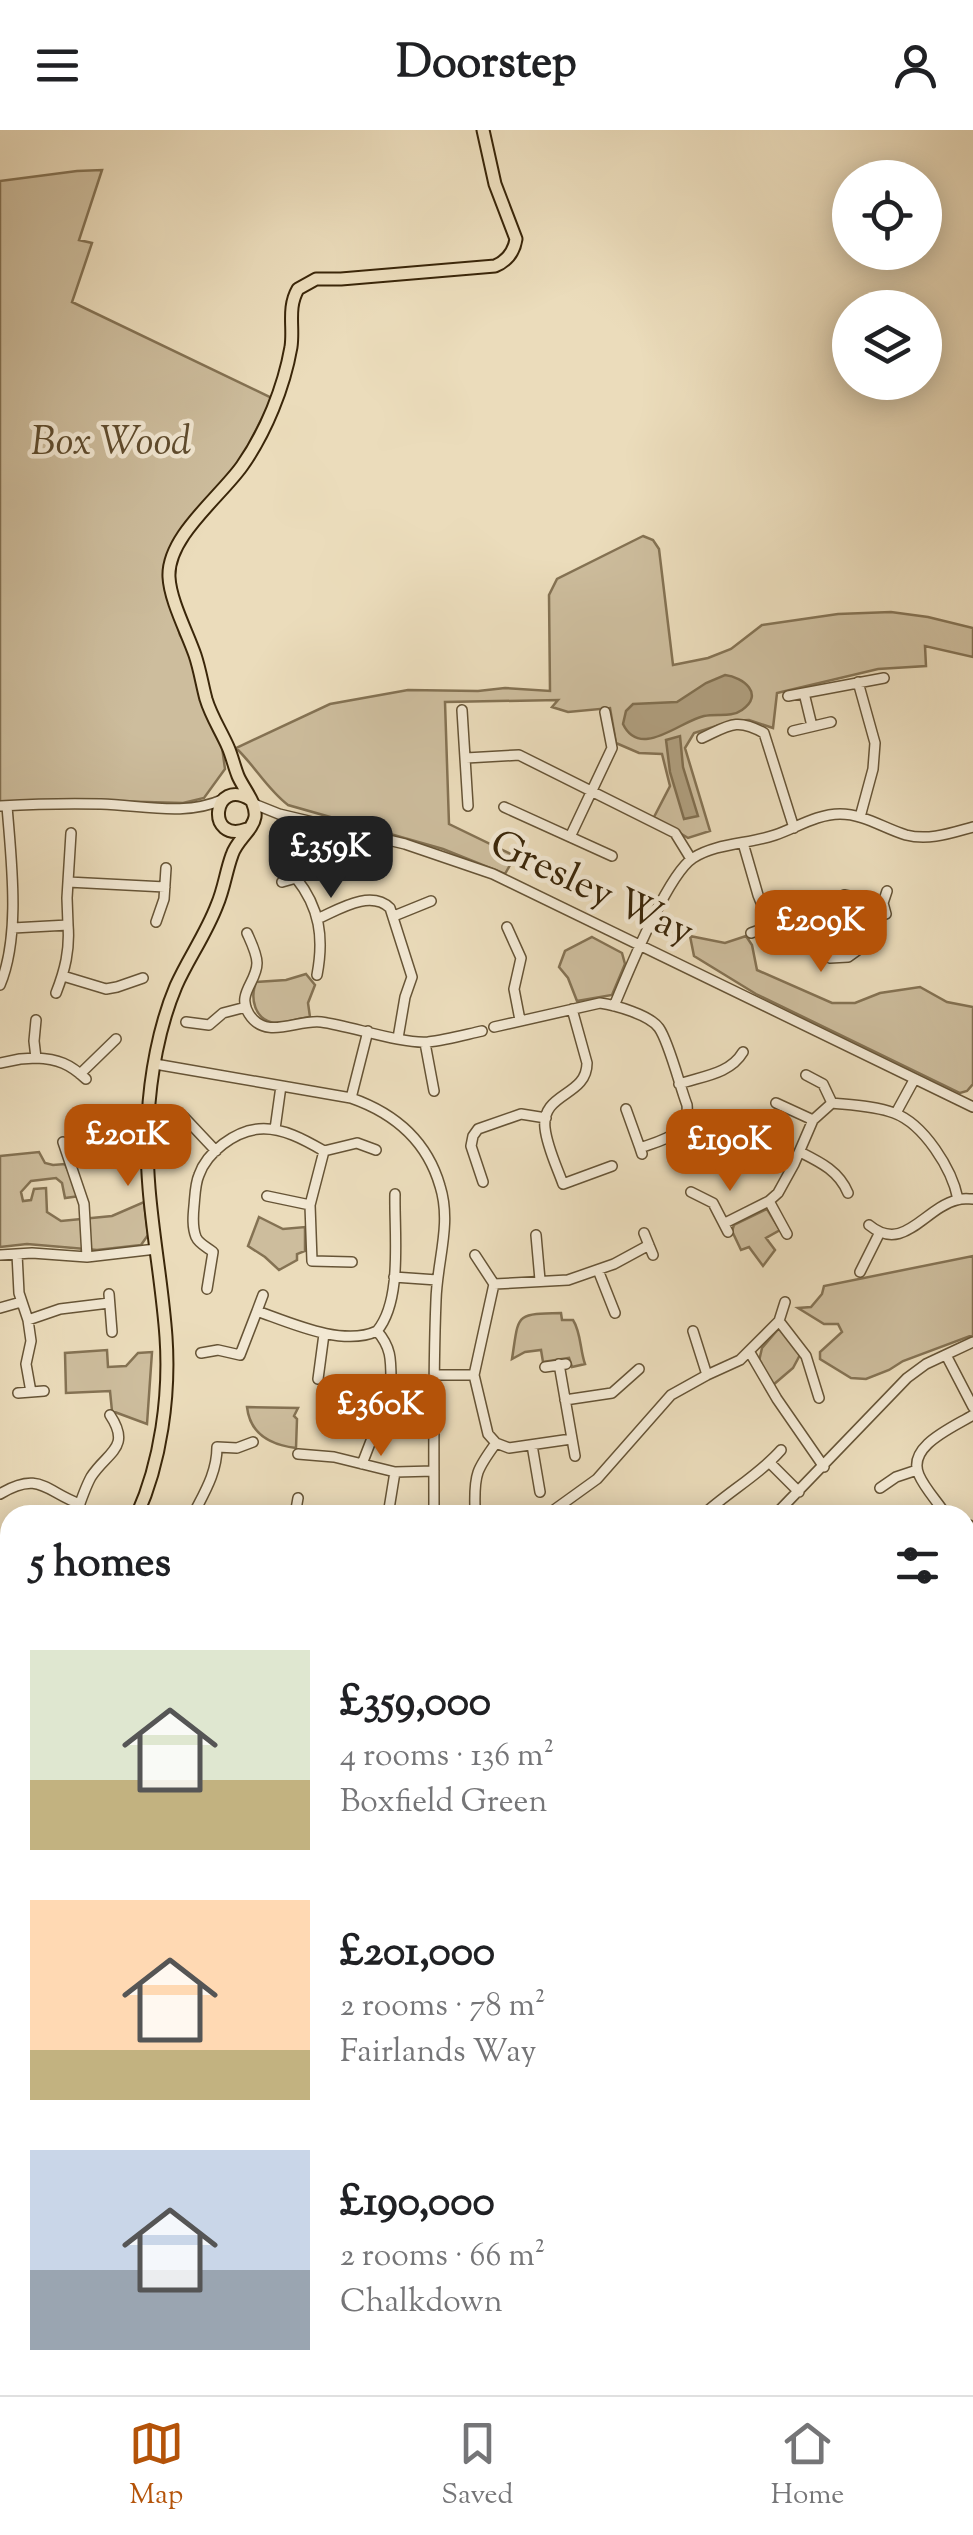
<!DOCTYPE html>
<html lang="en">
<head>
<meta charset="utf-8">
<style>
	:root { --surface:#fff; --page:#f6f6f6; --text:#202124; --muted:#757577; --line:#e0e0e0; --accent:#b45309 }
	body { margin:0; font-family:"Sorts Mill Goudy",serif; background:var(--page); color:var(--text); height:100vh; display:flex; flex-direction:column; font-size:38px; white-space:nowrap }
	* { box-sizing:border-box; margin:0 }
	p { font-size:32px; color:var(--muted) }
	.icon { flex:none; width:55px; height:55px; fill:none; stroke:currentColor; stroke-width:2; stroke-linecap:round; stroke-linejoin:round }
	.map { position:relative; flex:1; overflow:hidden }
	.drawer { position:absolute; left:0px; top:1375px; width:975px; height:890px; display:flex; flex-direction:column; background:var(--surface); border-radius:30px 30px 0 0; box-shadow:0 5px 25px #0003 }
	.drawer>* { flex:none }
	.fabs { position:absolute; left:832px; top:30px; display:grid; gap:20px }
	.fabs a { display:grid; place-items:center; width:110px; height:110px; border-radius:50%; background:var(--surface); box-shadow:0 5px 25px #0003; font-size:50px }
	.price { position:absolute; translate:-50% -85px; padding:0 22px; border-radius:20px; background:var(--accent); color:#fff; font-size:32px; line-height:65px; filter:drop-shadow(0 2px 5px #0008) }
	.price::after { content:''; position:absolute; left:50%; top:60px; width:30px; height:22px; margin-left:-15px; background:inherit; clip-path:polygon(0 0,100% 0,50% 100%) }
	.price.active { background:#222; color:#fff }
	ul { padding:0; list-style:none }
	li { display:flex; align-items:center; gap:30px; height:250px; padding:0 30px }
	li span { display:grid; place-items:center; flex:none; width:280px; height:200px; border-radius:0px; color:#555 }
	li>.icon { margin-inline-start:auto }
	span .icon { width:120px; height:120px; fill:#fffc; stroke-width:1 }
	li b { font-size:42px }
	h2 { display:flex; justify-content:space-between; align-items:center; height:120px; padding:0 30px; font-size:42px }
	header { display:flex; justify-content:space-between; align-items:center; height:130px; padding:0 30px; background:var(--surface); font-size:45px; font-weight:700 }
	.menu { display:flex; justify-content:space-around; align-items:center; height:140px; border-top:2px solid var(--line); background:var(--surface); font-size:28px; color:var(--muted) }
	.menu a { display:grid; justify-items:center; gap:5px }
	.menu .active { color:var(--accent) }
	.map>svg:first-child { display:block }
	.green { fill:#cdbd9d; stroke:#847253; stroke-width:2.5 }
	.water { fill:#af9e7e; stroke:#806e4f; stroke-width:2.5 }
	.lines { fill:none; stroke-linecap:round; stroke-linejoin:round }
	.minor-casing { stroke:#665436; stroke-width:12 }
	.major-casing { stroke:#3a2609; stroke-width:15 }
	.minor { stroke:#f2e8d3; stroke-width:9 }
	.major { stroke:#ebdcbb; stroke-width:11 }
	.labels { text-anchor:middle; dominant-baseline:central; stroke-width:9; stroke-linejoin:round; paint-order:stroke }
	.park-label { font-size:40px; font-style:italic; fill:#5f4c2e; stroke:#f2e8d3 }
	.street-label { font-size:40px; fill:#3a2609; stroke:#f2e8d3 }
</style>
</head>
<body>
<header><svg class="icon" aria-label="menu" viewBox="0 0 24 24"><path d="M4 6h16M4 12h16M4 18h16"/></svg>Doorstep<svg class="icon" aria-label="person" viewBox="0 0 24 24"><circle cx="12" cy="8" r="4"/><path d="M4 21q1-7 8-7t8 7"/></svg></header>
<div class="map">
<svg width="973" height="2265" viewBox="0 0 973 2265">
	<rect width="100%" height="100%" fill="#ebdcbb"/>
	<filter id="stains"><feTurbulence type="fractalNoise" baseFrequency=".002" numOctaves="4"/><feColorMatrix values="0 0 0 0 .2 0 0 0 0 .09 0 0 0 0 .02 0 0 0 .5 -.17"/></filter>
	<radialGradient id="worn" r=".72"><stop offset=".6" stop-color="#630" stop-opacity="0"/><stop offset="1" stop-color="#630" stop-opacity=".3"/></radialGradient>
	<path class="green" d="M102 40 79 110 92 113 72 172 272 268 243 326 173 411 167 425 164 444 180 505 192 524 202 575 222 617 225 639 204 668 183 673 72 670 0 672V51L77 41Z
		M643 406 653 410 659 419 673 535 708 528 731 519 762 495 838 484 891 482 928 487 973 498V527L925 516 926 536 878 539 777 563 773 598 749 590 732 591 694 603 685 618 710 701 688 708 654 687 670 656 662 624 639 623 616 613 610 578 568 582 552 577 558 570 445 572 449 694 515 726 505 744 443 719 288 675C267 659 255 636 236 618L330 574 408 560 478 561 505 558 550 561 549 465 557 449Z
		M690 806 725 813 746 806 752 815 757 840 832 873H855L880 863 920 857 947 872 973 877V954L967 961 960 963 756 864 694 826Z
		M592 807 622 823 625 834 612 865 577 871 568 848 559 837 565 821Z
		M306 844 315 855 308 873 310 887C298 888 286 894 275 893 254 890 250 868 256 852L286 850Z
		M39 1022 45 1033 53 1035 65 1034 80 1066 65 1068 62 1053 56 1048 31 1051 21 1062 23 1071 31 1070 34 1059 46 1058 47 1082 61 1091 112 1086 144 1072 148 1105 141 1115 97 1120 27 1114 0 1117V1026Z
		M767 1079 780 1100 766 1108 775 1120 763 1136 749 1117 741 1120 732 1101 734 1095Z
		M259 1087 283 1099 305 1097V1121L297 1124V1130L279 1140 265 1127 248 1116Z
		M973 1126V1205L903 1231 889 1240 866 1249 851 1248 820 1229V1222L842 1202 838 1194H824L798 1178 811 1177 822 1164 824 1156Z
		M561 1183 562 1190H573C581 1202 580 1220 585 1234L572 1237 569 1228 543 1232 541 1220 525 1222 512 1229C519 1184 514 1184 561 1183Z
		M780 1197 801 1223 793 1238 773 1255 759 1231 762 1218Z
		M107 1220 108 1237 126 1236 138 1223 152 1222 147 1294 112 1281 110 1261 66 1263 65 1223Z
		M247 1277 298 1278 294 1286 297 1289 296 1318C271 1315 250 1304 247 1277Z
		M196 2255H380L378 2265H181Z"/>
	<path class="water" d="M725 545C743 547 765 564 742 580 731 588 717 583 704 586 680 591 640 630 623 594L626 581 633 574 677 572 706 553Z
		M680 606 683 637 698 686 684 689 670 642 666 610Z"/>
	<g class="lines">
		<g class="minor-casing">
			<path id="minor" d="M858 552 875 613 873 639 860 687
				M804 563 812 596
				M788 566 884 548
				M462 580 468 676
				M793 601 831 592
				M702 608C728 596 736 587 764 603L794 698
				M466 628 519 625 675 703 691 729
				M254 674 279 684 405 714 493 744 973 977
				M0 676C34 674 67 673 101 674 142 675 185 687 224 669
				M504 677 612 726
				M570 707 612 618 605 582
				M743 713 758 765 770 795
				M68 752 165 757
				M282 752 296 748C320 778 324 808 317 845
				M816 779 832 814 830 828 848 827 862 817
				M886 784 883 773 887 761
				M394 786 431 771
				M317 789C338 780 370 759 390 778L412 847 405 867 398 908
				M156 792 164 769 166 738
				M507 797 521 828 514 859 520 890
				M13 798 68 795 67 768 71 703
				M247 803C251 812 257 824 257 833 257 852 236 864 249 884 266 911 297 889 321 892 351 896 401 914 428 912 446 910 464 905 482 901
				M751 803 816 779 844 765 883 773
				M63 846 106 859 117 857 143 848
				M0 855C21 805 11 729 7 676
				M56 863C65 840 70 820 68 795
				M614 876C628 843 667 745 693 728 716 713 749 714 775 705 796 698 817 684 840 684 864 684 883 698 906 705 929 711 951 703 973 697
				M572 879 587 933C587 967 541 962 545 998 547 1017 557 1037 563 1054L612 1036
				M186 892 209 895 223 883 246 877
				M494 897 600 873C615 875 650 885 659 898 669 912 680 957 687 975 690 1005 662 1010 640 1018L642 1024
				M425 913 434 961
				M36 928C58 929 70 934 86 949
				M0 933 20 929 36 928 34 911 36 890
				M155 934 351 968C394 983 427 1011 440 1056 452 1094 437 1131 436 1170 433 1241 434 1313 434 1385
				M80 944 116 909
				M806 945 823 954 832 973
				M679 954C703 946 730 944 743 922
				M351 968 368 901
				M776 973 813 990
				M626 979 640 1018
				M896 983 914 950
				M184 987 216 1021
				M275 999 281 956
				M63 1012 84 1074 87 1127
				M757 1018 794 1034
				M324 1021 357 1013 376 1020
				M800 1022C820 1032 839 1041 848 1063
				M483 1052 471 1016 473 1006 478 999 521 984 546 988
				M691 1062 713 1073 728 1102
				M267 1066 310 1075
				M769 1071 787 1104
				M725 1093 769 1071 778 1063 794 1034 813 990 832 973C852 975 876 976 894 983 924 994 952 1039 958 1069
				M869 1095C904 1124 924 1078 957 1070 962 1068 968 1069 973 1069
				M644 1103 653 1125
				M536 1105 540 1150
				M17 1124 19 1163 28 1190 31 1211 26 1234 31 1262
				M0 1125 32 1123 87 1127 156 1119
				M475 1125 494 1154 474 1245 488 1304 496 1313 509 1318 571 1309
				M598 1140 615 1183
				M860 1142 879 1104
				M394 1147 437 1150
				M494 1154 568 1150 614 1134 649 1115
				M207 1159 213 1122C207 1117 199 1114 196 1107 192 1097 193 1086 194 1076 195 1066 195 1054 199 1045 207 1022 235 1001 259 999 282 997 305 1010 324 1021L310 1075 312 1131 352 1132
				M109 1164 112 1202
				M0 1178 21 1172
				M257 1181 263 1165
				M28 1190 60 1179 109 1173
				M779 1191 806 1226 819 1268
				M377 1201C391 1217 391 1229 391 1250
				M693 1201 707 1245
				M749 1221 777 1269 824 1337
				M201 1223 218 1220 240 1225 257 1181C291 1193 343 1217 377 1201 403 1170 394 1102 395 1064
				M946 1225 973 1277
				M559 1234 575 1326
				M545 1237 566 1234
				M436 1245H474
				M318 1249 324 1204
				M18 1263 44 1261
				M565 1270 612 1263 639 1239
				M532 1315 540 1362
				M298 1324 334 1327 395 1342
				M770 1333 799 1362
				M362 1334 374 1303V1282
				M880 1358 896 1347 917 1340
				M0 1364C40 1340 46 1362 80 1374
				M475 1377C474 1344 477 1339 496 1313
				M76 1385C80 1373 85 1358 91 1347 107 1322 132 1318 110 1285
				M193 1385C204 1363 217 1343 217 1317L237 1318 253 1312
				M295 1385 298 1368
				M388 1385 395 1342 434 1341
				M547 1385 597 1349 671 1265 707 1245 740 1230 779 1191 785 1172
				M703 1385C728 1362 759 1345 781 1320
				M775 1385 907 1248 926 1234 973 1212
				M946 1385C938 1372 925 1359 919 1345 906 1316 954 1297 973 1285
				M965 1396 969 1395
				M0 1452 10 1457
				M965 1564 973 1560
				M965 1657H973
				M0 1730 10 1709
				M965 1750H973
				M0 1787 10 1791
				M0 1932 10 1934
				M965 1967 973 1966
				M0 2010 10 2015
				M0 2076 10 2080
				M965 2085 973 2102
				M965 2116 973 2111
				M0 2185 10 2190
				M91 2255 109 2265
				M419 2255 421 2265
				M606 2255 610 2265
				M832 2255 836 2265
				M119 2265 124 2255
				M545 2265 548 2255
				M701 2265 719 2255"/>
		</g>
		<g class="major-casing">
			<path id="major" d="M247 699C205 715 212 645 251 670
				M137 1385C161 1332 170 1265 166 1207 161 1135 143 1062 148 989 150 946 159 896 176 856 188 829 206 804 217 775 224 759 226 741 232 725 236 711 253 700 255 687 257 673 243 658 238 646 234 636 232 626 228 617 221 601 211 586 206 569 202 554 200 540 195 525 187 502 170 470 169 447 167 407 220 367 242 336 266 302 284 257 291 217 294 197 287 178 298 159L316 149H341L495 136C507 131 514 122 516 109L495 54 483 0
				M0 1539 10 1532"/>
		</g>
		<use href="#minor" class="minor"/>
		<use href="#major" class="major"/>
	</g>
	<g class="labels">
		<g class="park-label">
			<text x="111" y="314">Box Wood</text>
		</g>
		<g class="street-label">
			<text transform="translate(591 760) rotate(25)">Gresley Way</text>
		</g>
	</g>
	<rect width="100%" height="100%" filter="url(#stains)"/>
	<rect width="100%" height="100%" fill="url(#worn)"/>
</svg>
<div class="fabs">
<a><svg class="icon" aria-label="locate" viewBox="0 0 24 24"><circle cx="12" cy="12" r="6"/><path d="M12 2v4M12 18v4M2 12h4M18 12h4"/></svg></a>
<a><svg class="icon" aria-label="layers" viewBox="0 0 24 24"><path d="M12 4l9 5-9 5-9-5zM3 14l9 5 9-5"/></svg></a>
</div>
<b class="price active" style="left:331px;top:771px">£359K</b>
<b class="price" style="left:821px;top:845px">£209K</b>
<b class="price" style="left:128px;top:1059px">£201K</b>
<b class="price" style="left:730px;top:1064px">£190K</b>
<b class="price" style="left:381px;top:1329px">£360K</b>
<section class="drawer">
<h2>5 homes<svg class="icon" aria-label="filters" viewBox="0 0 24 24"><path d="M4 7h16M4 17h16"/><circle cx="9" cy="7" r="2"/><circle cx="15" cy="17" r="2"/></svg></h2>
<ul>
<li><span style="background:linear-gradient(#dfe7d0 65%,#c2b280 0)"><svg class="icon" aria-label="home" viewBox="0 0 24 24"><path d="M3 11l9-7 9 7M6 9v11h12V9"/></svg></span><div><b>£359,000</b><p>4 rooms · 136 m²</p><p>Boxfield Green</p></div></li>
<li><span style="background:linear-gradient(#ffd9b3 75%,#c2b280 0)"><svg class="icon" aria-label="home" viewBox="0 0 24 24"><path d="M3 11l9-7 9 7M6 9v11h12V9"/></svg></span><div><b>£201,000</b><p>2 rooms · 78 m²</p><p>Fairlands Way</p></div></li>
<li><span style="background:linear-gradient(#c9d6e8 60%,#9aa5b1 0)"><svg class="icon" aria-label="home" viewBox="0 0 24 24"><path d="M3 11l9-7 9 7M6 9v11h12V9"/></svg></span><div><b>£190,000</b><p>2 rooms · 66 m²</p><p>Chalkdown</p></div></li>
</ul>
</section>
</div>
<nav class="menu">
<a class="active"><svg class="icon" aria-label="map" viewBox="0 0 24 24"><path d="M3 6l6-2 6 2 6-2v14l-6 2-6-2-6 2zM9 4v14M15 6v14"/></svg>Map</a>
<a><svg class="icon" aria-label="saved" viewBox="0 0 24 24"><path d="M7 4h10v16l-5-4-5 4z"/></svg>Saved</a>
<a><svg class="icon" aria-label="home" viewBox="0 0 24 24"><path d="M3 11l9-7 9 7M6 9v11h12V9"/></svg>Home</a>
</nav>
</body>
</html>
